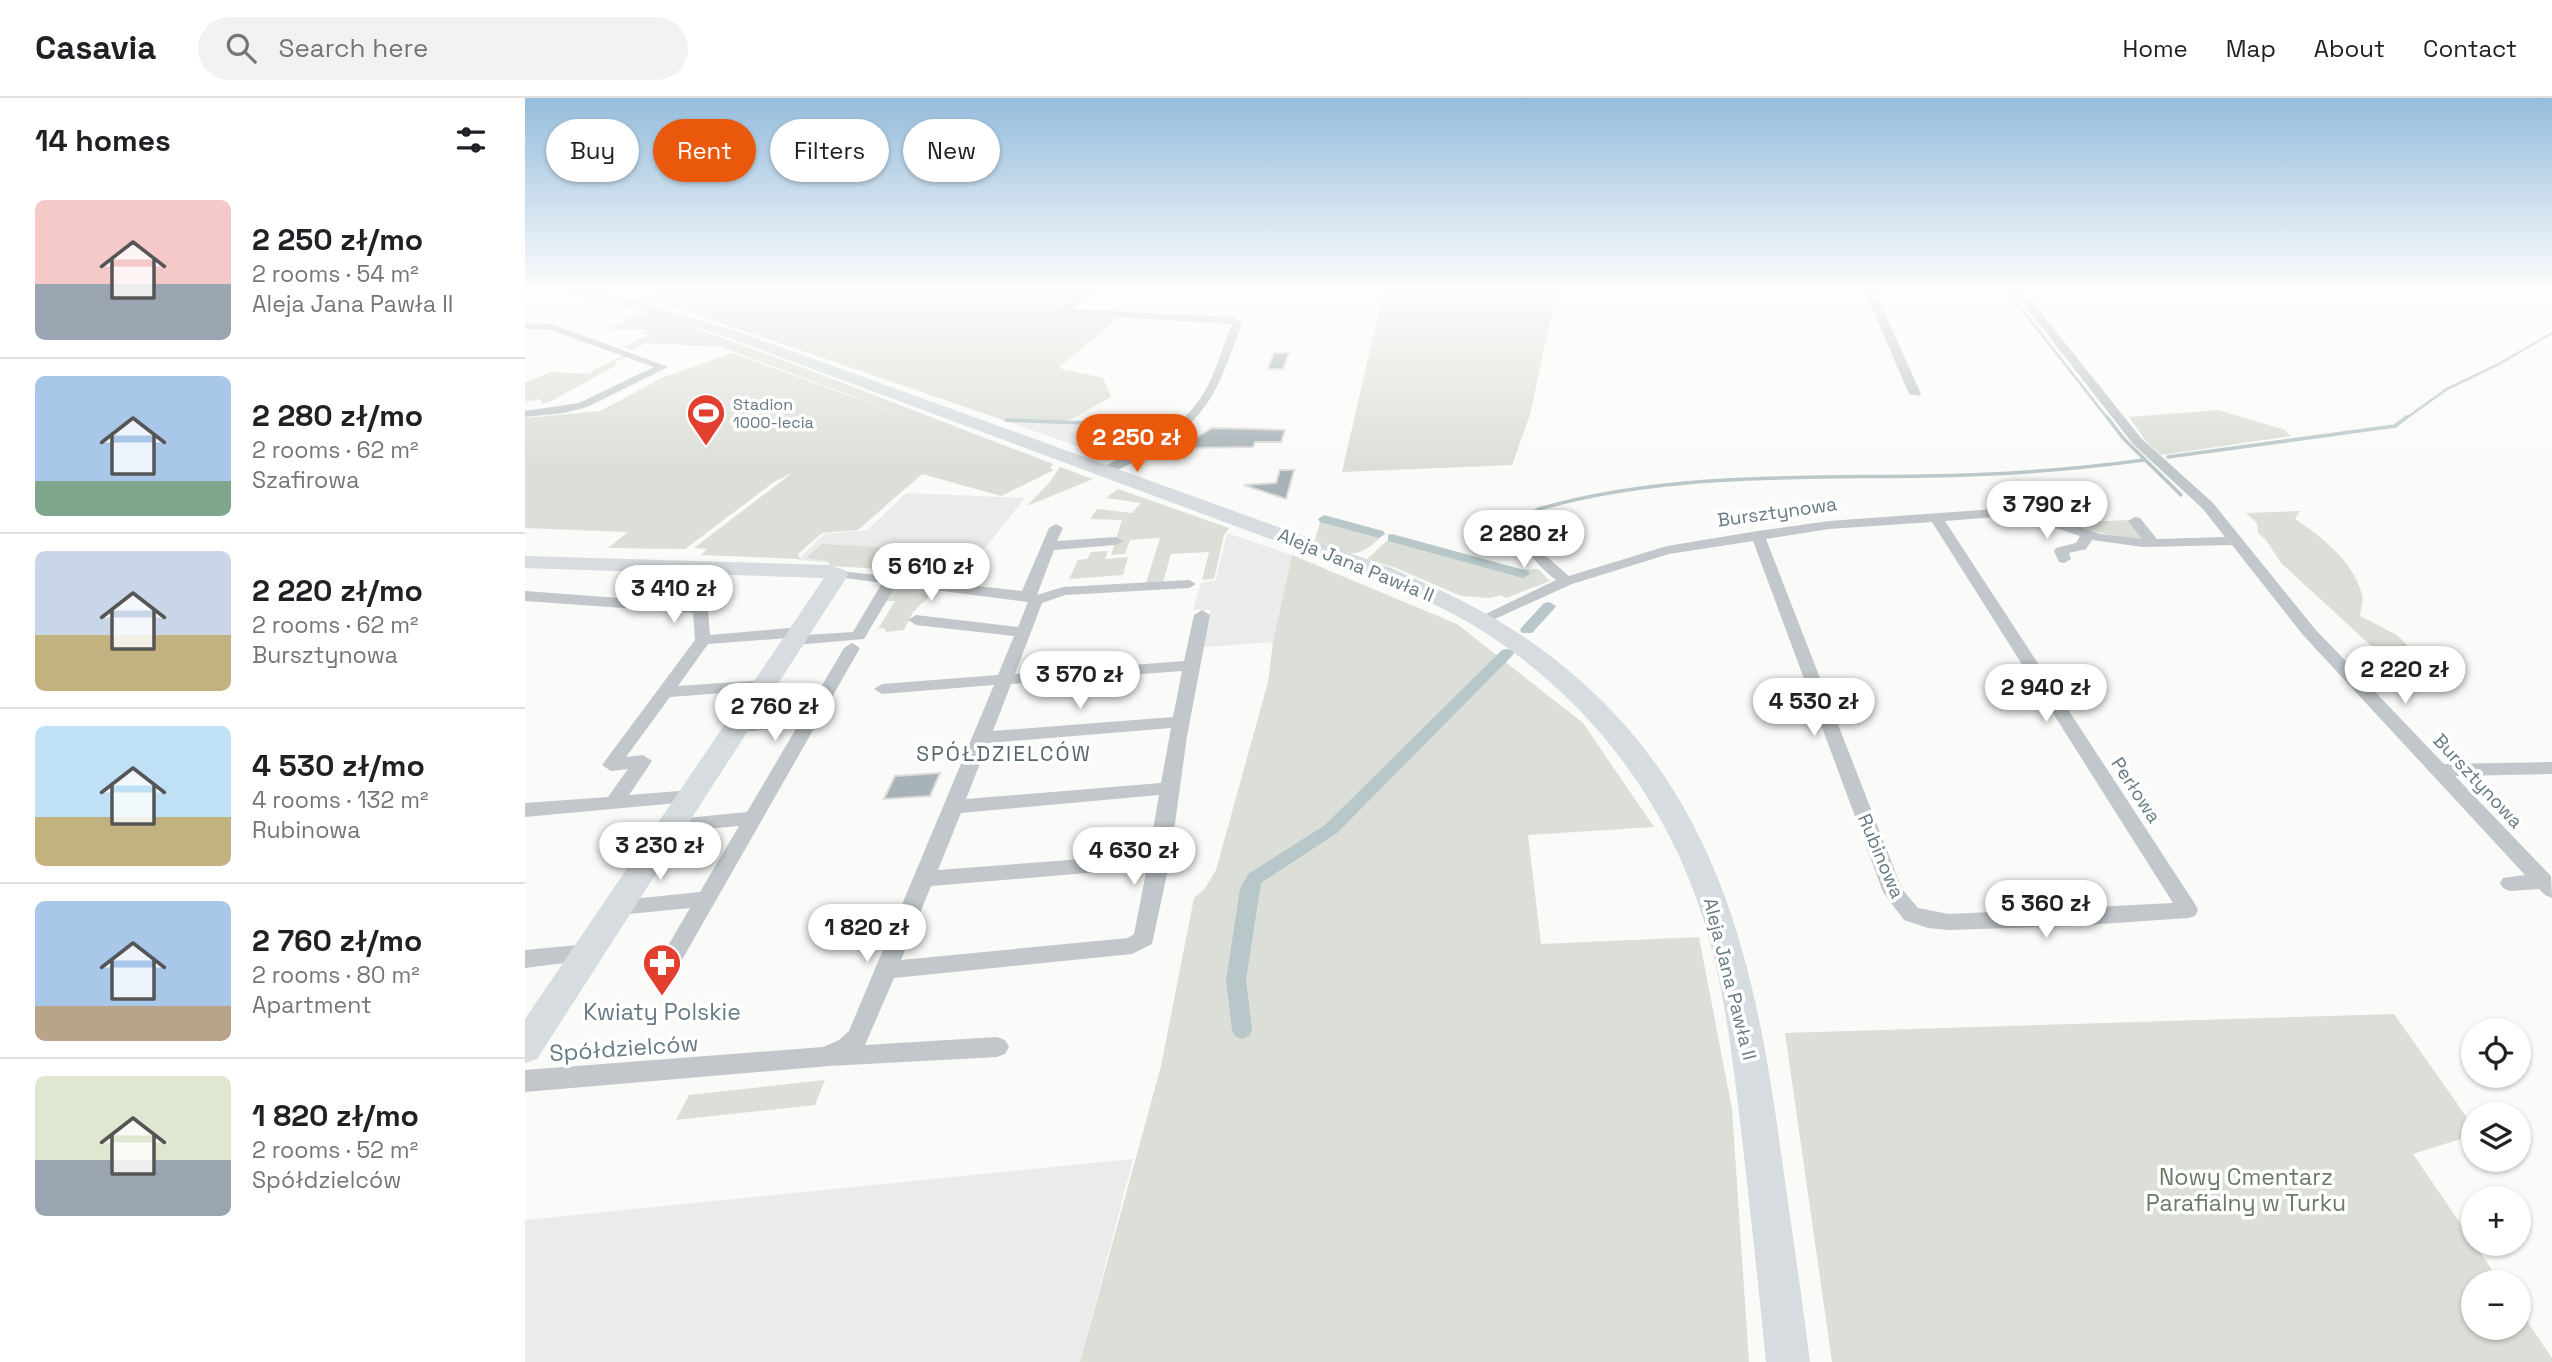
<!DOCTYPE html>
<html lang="en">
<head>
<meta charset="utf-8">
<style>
	:root { --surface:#fff; --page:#f2f2f2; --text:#202124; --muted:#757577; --line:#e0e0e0; --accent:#ea580c }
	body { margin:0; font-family:"Space Grotesk",sans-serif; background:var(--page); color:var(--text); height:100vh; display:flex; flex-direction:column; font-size:26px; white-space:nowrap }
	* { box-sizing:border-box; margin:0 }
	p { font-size:23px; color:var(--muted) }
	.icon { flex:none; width:38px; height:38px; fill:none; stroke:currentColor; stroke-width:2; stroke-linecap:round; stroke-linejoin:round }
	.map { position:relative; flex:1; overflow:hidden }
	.side { display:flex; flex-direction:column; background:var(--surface); width:525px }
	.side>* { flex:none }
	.top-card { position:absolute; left:21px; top:21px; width:665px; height:63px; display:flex; gap:14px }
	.tools { position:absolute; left:1936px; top:920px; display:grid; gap:14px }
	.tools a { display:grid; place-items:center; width:70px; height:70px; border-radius:50%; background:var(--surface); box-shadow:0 2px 5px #0004; font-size:35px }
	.price { position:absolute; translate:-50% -60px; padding:0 16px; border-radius:24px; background:#fff; color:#222; font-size:23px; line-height:46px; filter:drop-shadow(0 2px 4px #0008) }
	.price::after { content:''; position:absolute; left:50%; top:42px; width:21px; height:16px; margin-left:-10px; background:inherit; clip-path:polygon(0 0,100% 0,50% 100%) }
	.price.on { background:var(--accent); color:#fff }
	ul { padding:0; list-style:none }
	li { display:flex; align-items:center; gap:21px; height:175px; padding:0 35px }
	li+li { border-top:2px solid var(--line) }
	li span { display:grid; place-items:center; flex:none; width:196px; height:140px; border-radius:10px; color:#555 }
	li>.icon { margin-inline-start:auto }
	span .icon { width:84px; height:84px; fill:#fffc; stroke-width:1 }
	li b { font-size:30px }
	h2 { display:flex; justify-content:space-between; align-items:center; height:84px; padding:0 35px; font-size:30px }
	.chip { padding:0 24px; border-radius:32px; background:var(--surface); box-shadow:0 2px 5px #0004; font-size:24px; line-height:63px }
	.chip.on { background:var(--accent); color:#fff }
	header { display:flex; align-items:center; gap:42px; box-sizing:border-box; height:98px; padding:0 35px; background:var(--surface); border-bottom:2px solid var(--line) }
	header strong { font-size:33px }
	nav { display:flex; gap:38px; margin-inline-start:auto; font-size:24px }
	.search { width:490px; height:63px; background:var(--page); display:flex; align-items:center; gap:18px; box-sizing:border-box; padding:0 24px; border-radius:38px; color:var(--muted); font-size:26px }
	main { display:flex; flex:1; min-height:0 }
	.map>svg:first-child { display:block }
	.built { fill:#ebebeb }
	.green { fill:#dbdfd7 }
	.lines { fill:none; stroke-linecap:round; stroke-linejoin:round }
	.stream-far1 { stroke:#b8c7c9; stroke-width:2.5 }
	.stream { stroke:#b8c7c9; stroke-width:3.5 }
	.canal { fill:#b8c7c9; fill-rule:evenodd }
	.building { fill:#a8b3b7; stroke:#dcdbda; stroke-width:2 }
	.street { fill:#c1c7ca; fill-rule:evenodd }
	.secondary { fill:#d6dcdf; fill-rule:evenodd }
	.labels { text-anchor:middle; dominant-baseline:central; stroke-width:7; stroke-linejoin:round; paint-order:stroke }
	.far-poi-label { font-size:16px; fill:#657a83; stroke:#fff; text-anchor:start }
	.street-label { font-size:19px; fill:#657a83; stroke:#fff }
	.neighbourhood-label { font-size:21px; letter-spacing:2px; fill:#57676e; stroke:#fff }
	.near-poi-label { font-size:23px; fill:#657a83; stroke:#fff }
	.near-street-label { font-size:23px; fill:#657a83; stroke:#fff }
	.near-park-label { font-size:23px; fill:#6b7a64; stroke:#fff }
</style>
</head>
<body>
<header>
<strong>Casavia</strong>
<div class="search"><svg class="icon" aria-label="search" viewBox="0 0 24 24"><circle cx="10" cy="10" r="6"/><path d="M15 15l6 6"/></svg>Search here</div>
<nav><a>Home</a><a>Map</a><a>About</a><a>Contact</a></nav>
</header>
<main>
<section class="side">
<h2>14 homes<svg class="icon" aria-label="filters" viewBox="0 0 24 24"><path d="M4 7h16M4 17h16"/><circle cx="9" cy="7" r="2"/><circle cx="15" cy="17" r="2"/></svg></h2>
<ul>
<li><span style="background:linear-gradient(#f6c9c9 60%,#9aa5b1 0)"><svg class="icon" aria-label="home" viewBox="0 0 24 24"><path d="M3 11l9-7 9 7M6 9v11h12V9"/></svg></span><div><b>2 250 zł/mo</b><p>2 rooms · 54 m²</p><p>Aleja Jana Pawła II</p></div></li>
<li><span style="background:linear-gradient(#a9c7e8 75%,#7fa58c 0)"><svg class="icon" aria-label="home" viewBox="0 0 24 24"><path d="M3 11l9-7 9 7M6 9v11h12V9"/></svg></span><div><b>2 280 zł/mo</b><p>2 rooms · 62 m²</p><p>Szafirowa</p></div></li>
<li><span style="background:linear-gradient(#c9d6e8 60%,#c2b280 0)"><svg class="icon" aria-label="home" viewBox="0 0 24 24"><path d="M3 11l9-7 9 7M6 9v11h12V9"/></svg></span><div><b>2 220 zł/mo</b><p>2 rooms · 62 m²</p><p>Bursztynowa</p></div></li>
<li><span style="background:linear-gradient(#bfe0f5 65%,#c2b280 0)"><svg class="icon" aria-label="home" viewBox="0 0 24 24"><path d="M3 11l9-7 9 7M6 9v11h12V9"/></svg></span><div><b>4 530 zł/mo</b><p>4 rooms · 132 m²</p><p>Rubinowa</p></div></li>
<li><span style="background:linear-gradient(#a9c7e8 75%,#b9a48a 0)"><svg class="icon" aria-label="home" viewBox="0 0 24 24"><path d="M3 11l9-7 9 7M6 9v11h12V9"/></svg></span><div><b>2 760 zł/mo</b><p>2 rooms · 80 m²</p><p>Apartment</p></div></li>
<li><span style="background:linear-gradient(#dfe7d0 60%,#9aa5b1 0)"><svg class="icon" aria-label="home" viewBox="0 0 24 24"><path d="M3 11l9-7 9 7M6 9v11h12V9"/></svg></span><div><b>1 820 zł/mo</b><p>2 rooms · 52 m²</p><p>Spółdzielców</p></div></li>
</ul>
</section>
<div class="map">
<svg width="2027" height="1264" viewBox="0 0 2027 1264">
	<rect width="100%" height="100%" fill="#fafaf8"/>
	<path class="built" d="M478 322 644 329 606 357 601 355 588 361Z
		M381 395 500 400 439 476 273 462 299 436 343 432Z
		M702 435 767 457 748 544 679 549 685 512H668L676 485 691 482Z
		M608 1061 555 1264H0V1122Z"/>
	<path class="green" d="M146 191H563L533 216 593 220 533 270 578 280 586 299 540 325 478 322 121 199Z
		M859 191H1032L1005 317 987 367 817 374Z
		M92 204C238 251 383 311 528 366L525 370 529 372 476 398 397 376 333 432 297 435 273 456 275 461 176 457 182 451 169 450 267 375 249 384 160 451 83 450 103 434 0 430V320L75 313 139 279 207 255 389 321 196 249 122 245 106 252 98 249 129 234 114 237 122 232 83 231 115 215 148 222 87 206Z
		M97 258H104L90 264V268L26 303 18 306 16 302 6 299 13 302 0 303V299H5L0 298V285L25 274 68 276 65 274Z
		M1693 312 1760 332 1766 338 1636 357 1620 342 1604 319Z
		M535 369 568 381 502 408 524 385Z
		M593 391 704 430 699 437 689 481 677 482 684 454 646 456 638 484 621 485 635 440 605 442 600 456 586 457 597 422 565 421 572 411 607 415 616 405 581 400Z
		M1775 413 1770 421C1797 439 1827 462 1837 496 1839 502 1836 511 1835 518L1872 537 1883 548H1914L1942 573 1881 580 1756 465 1741 442 1733 435 1732 425 1721 415Z
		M796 421 855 440C827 465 823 454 790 442Z
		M1605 422 1620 441 1597 440 1536 425Z
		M864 441 987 472 1013 471 1025 483 981 500 976 497 965 500 936 498 871 470 842 461Z
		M297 446 374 450 365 458 388 460 374 472 305 468 303 463 281 460Z
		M583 453 580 461 603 459 598 477 544 481 553 462 562 461 566 454Z
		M767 457 932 526 1058 625 1129 729 1003 737 1016 846 1174 839 1207 1011 1224 1264H555L636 968 669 800 679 792 691 772 743 584 748 544Z
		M397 460 438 462 424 477 384 472Z
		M369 487 411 492 388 514 379 532 361 534 359 530 353 531 370 503H360Z
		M1869 916 1948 1028V1037L1888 1056 1976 1185H1948V1230H1993V1210L2027 1260V1264H1307L1260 935Z
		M300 982 290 1007 151 1022 164 997Z"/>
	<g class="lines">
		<path class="stream-far1" d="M1484 195 1583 321
			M1880 321 1922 291 1974 266 2027 235"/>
		<path class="stream" d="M1582 319 1598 340 1656 397
			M481 322 641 328
			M1643 359 1870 328 1882 319
			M1014 429 1010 413 1014 411C1140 375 1271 380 1401 378 1474 377 1546 372 1619 362"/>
		<path class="canal" d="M799 417 858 433 860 436 854 440 795 424 793 421Z
			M867 436 1003 473 1005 476 998 480 863 443V437Z
			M1024 504 1031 508 1029 511 1007 535H997L995 532 997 529 1019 505Z
			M982 551 987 552 989 555 987 558 812 735 736 785 721 882 727 932 724 938 717 941 710 938 707 932 701 882 715 791 723 776 800 727 977 552Z"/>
	</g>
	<path class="building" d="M749 255H764L758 271H743Z
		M687 330 729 331 760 332 756 344H730L728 349 655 350Z
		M755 372H769L761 401 719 387 751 385Z
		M415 675 405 698 359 701 370 678Z"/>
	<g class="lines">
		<path class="street" d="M561 191H572L547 211 708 219 717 226C693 288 687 320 624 355 610 363 595 372 580 377L576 376V370C614 351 658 332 680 293 692 272 698 248 707 226L535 216V212Z
			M1339 191H1349L1396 296 1394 298 1384 296Z
			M1487 191H1497L1616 340 1688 405 1790 531 1919 666 2027 664V676L1930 678 2026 778 2027 800 2020 797 2014 791 1985 793 1978 790 1975 785 1978 780 2000 777 1778 537 1707 447 1618 449 1567 442 1561 451 1544 455 1546 461 1539 465 1534 464 1529 453 1531 450 1551 445 1555 438 1506 422 1484 418 1420 423 1670 806 1673 812 1670 818 1663 820 1547 828 1424 832 1403 830 1379 822 1358 794 1228 443 1144 456 1047 486 961 525H951L948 522 1031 482C1012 468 1001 453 994 430L1001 426 1008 430 1021 458 1044 478 1142 448 1233 433 1304 423 1484 410 1515 416 1576 436 1617 441 1603 423 1610 419 1615 420 1632 441 1700 439 1678 411 1608 346ZM1407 424 1648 805 1424 816 1393 810 1377 791 1241 441 1304 431Z
			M123 197 128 200 126 202 114 205 109 202Z
			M0 225 27 226 143 269 62 309 39 315 0 319V313L54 305 129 269 22 231H0Z
			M531 426 538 430 532 443 591 439 598 443 591 447 529 452 512 497 538 489 664 482 671 486 664 490 540 497 517 505 490 576 659 563 669 517 677 512 685 517 662 638 645 762 627 846 607 856 369 880 340 947 472 939 480 942 484 949 480 956 472 959 304 968 0 994V972L298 949 314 942 324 933 469 587 357 596 349 591 357 586 473 577 489 538 391 527 383 522 391 517 493 529 503 504 371 487 339 541 270 547 264 545V540L183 546 153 588 240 582 248 587 240 592 145 599 101 659 118 657 127 663 104 697 167 692 174 693 176 698 174 703 0 719V705L83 699 103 671 86 673 77 667 170 542 168 515 0 503V493L175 506 183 511 185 537 275 529 281 531V537L328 534 357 485 305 478 303 475 305 472 497 493 524 430ZM657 573 648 619 468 633 486 586ZM646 630 636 685 441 701 463 645ZM634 697 624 756 413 772 436 715ZM622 770 609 836 603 840 376 862 406 788Z
			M327 545 335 550 146 881 138 884 130 881 127 875 165 810 94 817 87 815 84 809 87 803 175 794 214 728 148 734 141 732 138 727 141 722 222 714 272 629 213 634 204 628 213 622 279 618 319 550Z
			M63 846 71 849 74 855 71 861 0 870V852Z"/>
		<path class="secondary" d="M0 191H10L0 196Z
			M28 191 76 193 203 230 869 471C916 492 962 513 1005 543 1192 674 1230 858 1258 1069 1267 1134 1277 1199 1285 1264H1241C1234 1192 1226 1120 1218 1049 1209 972 1201 893 1178 820 1139 697 1058 594 948 527 918 509 885 495 853 481L193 236 74 201 35 195Z
			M0 458 303 467 320 472 323 477 12 961 0 965V921L299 480 0 470Z"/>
	</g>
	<linearGradient id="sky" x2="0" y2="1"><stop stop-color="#95bcdc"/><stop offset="0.52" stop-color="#fdfdfc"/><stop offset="1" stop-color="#fdfdfc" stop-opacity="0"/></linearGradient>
	<rect width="2027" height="368" fill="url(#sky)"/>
	<defs>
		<g id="stadium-pin" transform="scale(2.0125)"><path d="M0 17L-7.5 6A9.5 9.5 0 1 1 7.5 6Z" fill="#e33f2e" stroke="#fff"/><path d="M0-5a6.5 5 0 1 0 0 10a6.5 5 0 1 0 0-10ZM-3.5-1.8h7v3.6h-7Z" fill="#fff"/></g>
		<g id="pharmacy-pin" transform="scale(2.0125)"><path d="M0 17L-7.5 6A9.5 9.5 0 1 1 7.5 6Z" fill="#e33f2e" stroke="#fff"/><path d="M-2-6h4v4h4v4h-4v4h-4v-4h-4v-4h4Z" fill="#fff"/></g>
	</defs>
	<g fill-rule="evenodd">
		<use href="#stadium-pin" x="181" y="315"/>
		<use href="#pharmacy-pin" x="137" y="865"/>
	</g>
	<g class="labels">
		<g class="far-poi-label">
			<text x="208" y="306">Stadion<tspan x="208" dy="18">1000-lecia</tspan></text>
		</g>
		<g class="street-label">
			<text transform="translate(1252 414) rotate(-8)">Bursztynowa</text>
			<text transform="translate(831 467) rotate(22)">Aleja Jana Pawła II</text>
			<text transform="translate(1953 683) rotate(47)">Bursztynowa</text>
			<text transform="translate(1611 692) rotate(57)">Perłowa</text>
			<text transform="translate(1356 758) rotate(67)">Rubinowa</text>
			<text transform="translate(1205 881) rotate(76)">Aleja Jana Pawła II</text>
		</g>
		<g class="neighbourhood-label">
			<text x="479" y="655">SPÓŁDZIELCÓW</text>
		</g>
		<g class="near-poi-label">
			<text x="137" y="914">Kwiaty Polskie</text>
		</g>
		<g class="near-street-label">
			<text transform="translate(99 950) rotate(-4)">Spółdzielców</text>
		</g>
		<g class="near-park-label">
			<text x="1721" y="1079">Nowy Cmentarz<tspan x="1721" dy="26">Parafialny w Turku</tspan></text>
		</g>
	</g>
</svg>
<div class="tools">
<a><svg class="icon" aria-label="locate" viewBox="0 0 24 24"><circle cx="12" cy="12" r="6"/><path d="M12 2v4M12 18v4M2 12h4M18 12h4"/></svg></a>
<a><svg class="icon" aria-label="layers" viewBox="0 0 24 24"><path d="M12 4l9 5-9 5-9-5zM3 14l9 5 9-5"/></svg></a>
<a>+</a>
<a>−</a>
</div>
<b class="price on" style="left:612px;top:376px">2 250 zł</b>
<b class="price" style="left:1522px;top:443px">3 790 zł</b>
<b class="price" style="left:999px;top:472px">2 280 zł</b>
<b class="price" style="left:406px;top:505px">5 610 zł</b>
<b class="price" style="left:149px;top:527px">3 410 zł</b>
<b class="price" style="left:1880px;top:608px">2 220 zł</b>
<b class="price" style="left:555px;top:613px">3 570 zł</b>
<b class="price" style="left:1521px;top:626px">2 940 zł</b>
<b class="price" style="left:1289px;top:640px">4 530 zł</b>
<b class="price" style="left:250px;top:645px">2 760 zł</b>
<b class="price" style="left:135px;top:784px">3 230 zł</b>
<b class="price" style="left:609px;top:789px">4 630 zł</b>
<b class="price" style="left:1521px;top:842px">5 360 zł</b>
<b class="price" style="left:342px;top:866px">1 820 zł</b>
<div class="top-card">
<a class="chip">Buy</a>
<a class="chip on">Rent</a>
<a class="chip">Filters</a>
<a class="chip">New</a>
</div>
</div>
</main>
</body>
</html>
